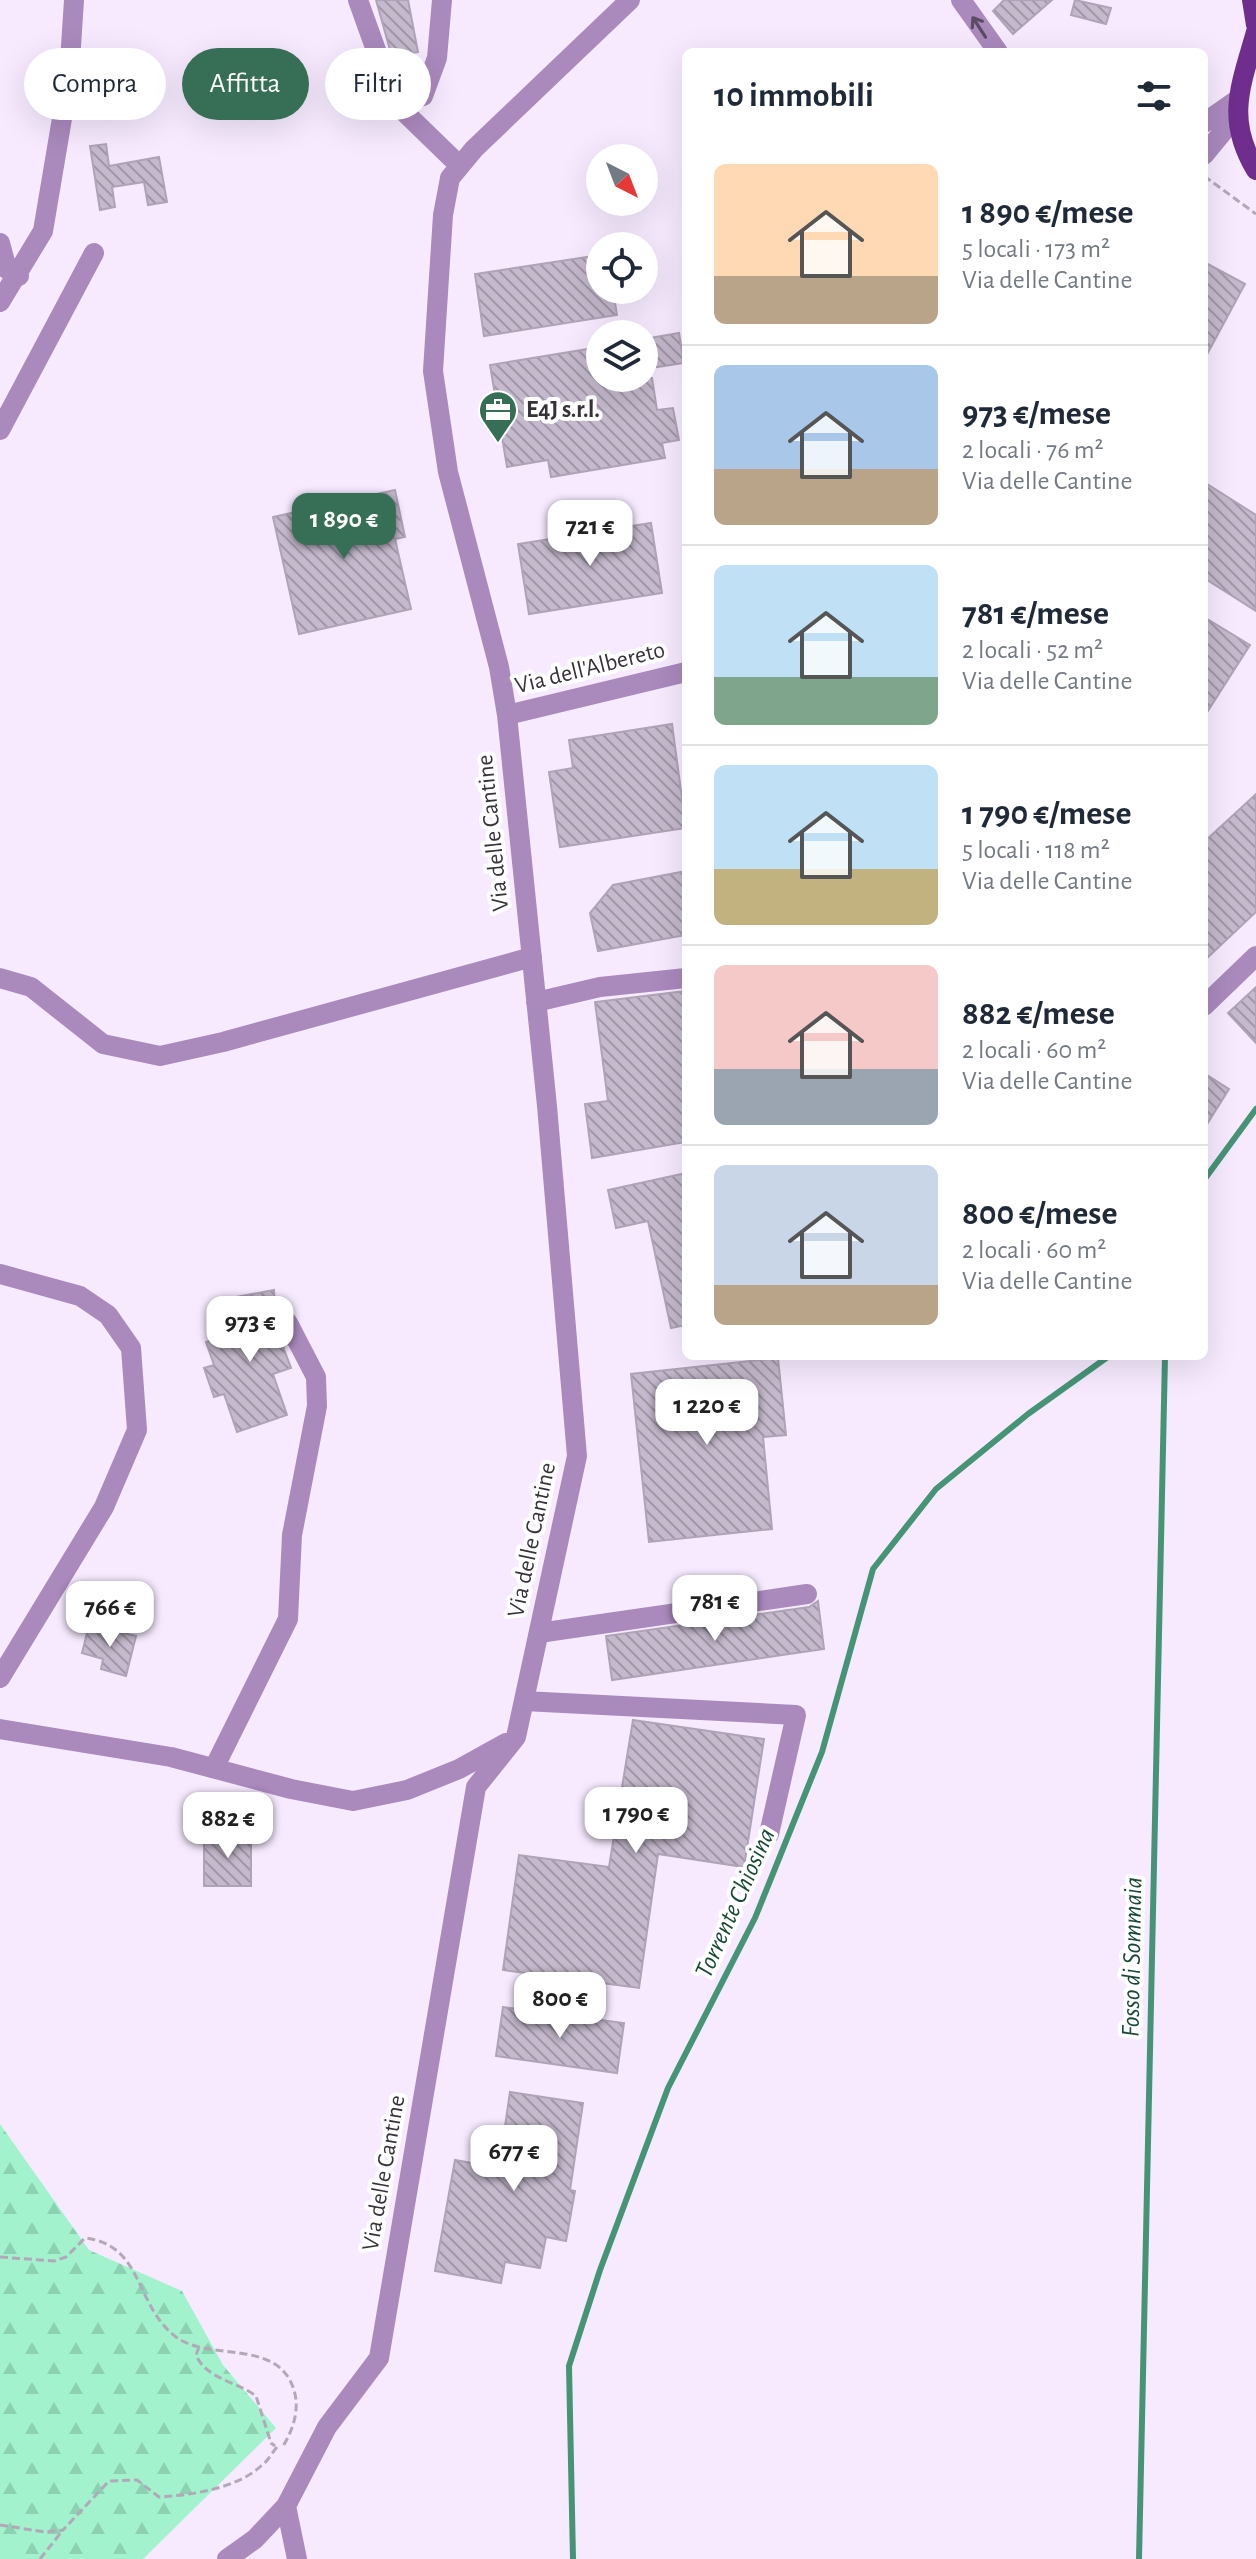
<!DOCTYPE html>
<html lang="it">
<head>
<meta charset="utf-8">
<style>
	:root { --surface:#fff; --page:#f2f2f3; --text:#1f2937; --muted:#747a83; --line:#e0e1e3; --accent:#366f56 }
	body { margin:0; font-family:"Alegreya Sans",sans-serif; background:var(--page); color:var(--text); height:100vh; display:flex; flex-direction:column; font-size:30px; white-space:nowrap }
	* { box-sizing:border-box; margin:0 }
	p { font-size:26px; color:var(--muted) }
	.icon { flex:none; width:44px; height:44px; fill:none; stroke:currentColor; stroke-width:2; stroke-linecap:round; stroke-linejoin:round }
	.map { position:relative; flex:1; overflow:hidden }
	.sheet { position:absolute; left:682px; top:48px; width:526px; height:1312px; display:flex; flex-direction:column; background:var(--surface); border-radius:12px; box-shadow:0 8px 32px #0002 }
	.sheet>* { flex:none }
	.hud { position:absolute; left:24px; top:48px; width:538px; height:72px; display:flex; gap:16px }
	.needle { width:52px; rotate:138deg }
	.fabs { position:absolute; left:586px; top:144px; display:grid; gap:16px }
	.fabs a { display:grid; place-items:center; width:72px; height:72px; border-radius:50%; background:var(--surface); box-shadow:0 8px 32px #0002; font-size:40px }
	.price { position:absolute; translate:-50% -68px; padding:0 18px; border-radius:16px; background:#fff; color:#222; font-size:26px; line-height:52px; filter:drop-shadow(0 2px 4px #0008) }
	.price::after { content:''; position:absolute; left:50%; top:48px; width:24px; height:18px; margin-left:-12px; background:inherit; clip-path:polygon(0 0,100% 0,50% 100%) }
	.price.on { background:var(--accent); color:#fff }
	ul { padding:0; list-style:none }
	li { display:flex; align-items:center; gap:24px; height:200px; padding:0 32px }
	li+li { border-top:2px solid var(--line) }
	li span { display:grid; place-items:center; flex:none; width:224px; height:160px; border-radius:12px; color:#555 }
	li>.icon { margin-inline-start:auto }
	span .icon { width:96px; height:96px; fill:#fffc; stroke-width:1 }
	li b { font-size:34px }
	h2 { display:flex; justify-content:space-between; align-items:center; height:96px; padding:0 32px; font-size:34px }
	.tag { padding:0 28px; border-radius:36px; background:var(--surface); box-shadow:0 8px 32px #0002; font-size:28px; line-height:72px }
	.tag.on { background:var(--accent); color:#fff }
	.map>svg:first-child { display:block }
	.forest { fill:url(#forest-firs) }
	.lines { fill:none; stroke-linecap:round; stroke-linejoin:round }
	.stream { stroke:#459476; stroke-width:6 }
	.building { fill:url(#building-back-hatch); stroke:#afa3b7; stroke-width:2 }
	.path { stroke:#b2a8b8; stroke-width:3; stroke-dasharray:8 4; stroke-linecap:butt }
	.minor { stroke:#aa89bd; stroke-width:20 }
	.major { stroke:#6f2e8d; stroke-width:20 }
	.oneway { stroke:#5a4c61 }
	.labels { text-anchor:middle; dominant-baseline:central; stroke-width:8; stroke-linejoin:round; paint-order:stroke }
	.poi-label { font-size:24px; font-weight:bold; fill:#37323a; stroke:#fff; text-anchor:start }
	.street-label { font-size:24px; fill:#37323a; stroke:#fff }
	.water-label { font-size:26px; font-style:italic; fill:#194935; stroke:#fff }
</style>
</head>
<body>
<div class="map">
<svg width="1256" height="2559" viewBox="0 0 1256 2559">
	<defs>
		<pattern id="forest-firs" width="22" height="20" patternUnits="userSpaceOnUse" patternTransform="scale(2)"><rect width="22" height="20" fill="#a2f3cd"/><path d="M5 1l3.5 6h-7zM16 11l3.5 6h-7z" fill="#8cd1b1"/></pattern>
		<pattern id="building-back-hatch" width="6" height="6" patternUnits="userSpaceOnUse" patternTransform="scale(2)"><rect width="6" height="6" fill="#c5b9cd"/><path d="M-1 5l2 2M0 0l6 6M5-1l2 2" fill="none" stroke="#a197a7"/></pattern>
	</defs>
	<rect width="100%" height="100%" fill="#f7eaff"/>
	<path class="forest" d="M0 2124 89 2250 182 2291 223 2365 276 2428 143 2559H0Z"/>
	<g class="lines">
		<path class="stream" d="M1204 1180 1256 1109
			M573 2559 569 2366 600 2270 668 2088 755 1918 822 1752 873 1569 936 1489 1028 1414 1109 1356
			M1139 2559 1165 1356"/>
	</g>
	<path class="building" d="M376 0H408L418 52 392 57Z
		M1004 0H1052L1013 34 993 11Z
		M1075 0 1111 8 1106 24 1071 15Z
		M106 144 109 166 159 157 167 202 148 205 144 182 112 187 115 207 100 210 90 146Z
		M600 255V290H613L617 315 484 336 475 274Z
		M1204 262 1245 284 1204 360Z
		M679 333 684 363 644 369V339Z
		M600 347V378H652L657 410 673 408 679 440 662 443 665 458 551 477 548 460 507 467 490 365Z
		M1204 482 1256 515V611L1204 578Z
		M395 490 405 537 395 539 411 609 299 634 273 517Z
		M651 523 662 593 529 614 518 544Z
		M1204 617 1250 645 1204 717Z
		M672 724 686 828 560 847 549 772 573 768 569 740Z
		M1256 794V912L1204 961V842Z
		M686 871V935L598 951 590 913 613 885Z
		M1256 987V1043L1228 1013Z
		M686 991V1142L592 1158 585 1104 608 1101 595 1002Z
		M1204 1073 1229 1089 1204 1129Z
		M686 1173V1325L671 1328 648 1221 616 1228 608 1190Z
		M274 1290 276 1328 291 1368 273 1374 287 1415 237 1432 224 1394 214 1397 204 1368 214 1365 206 1342 242 1329 236 1297Z
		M778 1358 786 1435 763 1437 772 1529 649 1542 631 1374Z
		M818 1601 824 1649 612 1680 606 1636 809 1607Z
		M89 1625 136 1636 126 1676 101 1669 103 1659 82 1653Z
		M633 1720 764 1739 744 1867 658 1854 639 1988 503 1970 519 1855 609 1867Z
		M204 1833H251V1886H204Z
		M503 2007 624 2023 617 2073 496 2056Z
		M510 2092 583 2103 570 2190 575 2191 566 2241 546 2237 540 2268 505 2262 501 2283 435 2271 455 2160 499 2168Z"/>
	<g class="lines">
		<path class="path" d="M1204 176 1256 214
			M0 2257 54 2261 66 2257 85 2238C144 2245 134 2305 176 2337 210 2362 278 2338 294 2390 300 2410 293 2430 282 2448
			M199 2347 196 2355C206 2379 238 2382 256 2396L271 2443 275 2446
			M0 2525 45 2532 63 2530 109 2481 137 2480 159 2497C191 2495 236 2489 261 2466 268 2461 272 2453 277 2447
			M40 2559 63 2530"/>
		<path class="minor" d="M358 0 395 103 460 166
			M961 0 998 52
			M395 103 423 96 437 58 442 0
			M1204 123 1237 100
			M1204 155 1236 116
			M0 243 7 269 19 276
			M0 302 43 231 69 77 74 0
			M0 430 94 253
			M507 715 686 672
			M0 978 31 987 103 1044 160 1056 223 1042 532 957
			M536 1002 600 987 686 978
			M1204 1006 1256 956
			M0 1274 80 1296 108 1315 131 1348 137 1430 104 1507 0 1678
			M539 1633 807 1594
			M524 1701 796 1715 769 1834
			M0 1729 171 1757 291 1789 353 1801 407 1790 459 1769 506 1743
			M214 1768 288 1619 292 1535 317 1406 316 1377 288 1323
			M227 2559 255 2539 286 2506
			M297 2559 286 2506 327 2427 379 2358 476 1787 516 1737 577 1456 547 1106 507 715 499 667 448 472 433 371 443 215 450 178 474 149 630 0"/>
		<path class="major" d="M1252 0 1256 25
			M1256 32C1241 85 1225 119 1256 170"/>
	</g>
	<defs><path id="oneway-shaft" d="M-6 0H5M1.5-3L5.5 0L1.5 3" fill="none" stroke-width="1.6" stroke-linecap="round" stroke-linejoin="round" transform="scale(2)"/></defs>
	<use class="oneway" href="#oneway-shaft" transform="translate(979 27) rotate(-123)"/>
	<defs>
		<g id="office-pin" transform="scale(2)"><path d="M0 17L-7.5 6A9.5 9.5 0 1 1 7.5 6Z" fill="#366f56" stroke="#fff"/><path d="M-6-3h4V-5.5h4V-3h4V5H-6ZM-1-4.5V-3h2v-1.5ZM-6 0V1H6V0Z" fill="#fff"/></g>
	</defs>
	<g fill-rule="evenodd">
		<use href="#office-pin" x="498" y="410"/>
	</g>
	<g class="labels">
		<g class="poi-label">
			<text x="526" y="410">E4J s.r.l.</text>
		</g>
		<g class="street-label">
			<text transform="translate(590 668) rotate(-14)">Via dell'Albereto</text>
			<text transform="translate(493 833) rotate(-96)">Via delle Cantine</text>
			<text transform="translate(532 1540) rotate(-78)">Via delle Cantine</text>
			<text transform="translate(384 2173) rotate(-80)">Via delle Cantine</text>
		</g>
		<g class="water-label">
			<text transform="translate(735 1903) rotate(-66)">Torrente Chiosina</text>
			<text transform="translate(1132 1957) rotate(-89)">Fosso di Sommaia</text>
		</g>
	</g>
</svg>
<div class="fabs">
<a><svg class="needle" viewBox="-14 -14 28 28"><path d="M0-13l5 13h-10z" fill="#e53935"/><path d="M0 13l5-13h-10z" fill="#747a83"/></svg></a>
<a><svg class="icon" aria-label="locate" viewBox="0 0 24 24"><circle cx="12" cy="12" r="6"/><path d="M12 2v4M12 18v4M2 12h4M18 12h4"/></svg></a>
<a><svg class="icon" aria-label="layers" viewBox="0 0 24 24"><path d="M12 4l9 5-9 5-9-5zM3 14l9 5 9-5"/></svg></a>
</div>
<b class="price on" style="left:344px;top:561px">1 890 €</b>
<b class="price" style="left:590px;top:568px">721 €</b>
<b class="price" style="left:250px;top:1364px">973 €</b>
<b class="price" style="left:707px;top:1447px">1 220 €</b>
<b class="price" style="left:715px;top:1643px">781 €</b>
<b class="price" style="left:110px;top:1649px">766 €</b>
<b class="price" style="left:636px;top:1855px">1 790 €</b>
<b class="price" style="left:228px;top:1860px">882 €</b>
<b class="price" style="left:560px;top:2040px">800 €</b>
<b class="price" style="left:514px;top:2193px">677 €</b>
<div class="hud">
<a class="tag">Compra</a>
<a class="tag on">Affitta</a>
<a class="tag">Filtri</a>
</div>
<section class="sheet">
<h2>10 immobili<svg class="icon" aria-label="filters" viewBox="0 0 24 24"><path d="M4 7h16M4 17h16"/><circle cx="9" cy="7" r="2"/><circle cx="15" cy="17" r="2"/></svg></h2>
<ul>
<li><span style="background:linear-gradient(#ffd9b3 70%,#b9a48a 0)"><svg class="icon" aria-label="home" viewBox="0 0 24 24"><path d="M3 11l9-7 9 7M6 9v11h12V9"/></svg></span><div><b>1 890 €/mese</b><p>5 locali · 173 m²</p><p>Via delle Cantine</p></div></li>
<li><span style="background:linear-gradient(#a9c7e8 65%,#b9a48a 0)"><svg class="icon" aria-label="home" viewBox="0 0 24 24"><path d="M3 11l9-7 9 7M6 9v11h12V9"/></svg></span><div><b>973 €/mese</b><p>2 locali · 76 m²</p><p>Via delle Cantine</p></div></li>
<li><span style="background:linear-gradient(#bfe0f5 70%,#7fa58c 0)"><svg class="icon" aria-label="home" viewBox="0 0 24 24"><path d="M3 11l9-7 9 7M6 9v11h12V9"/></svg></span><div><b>781 €/mese</b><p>2 locali · 52 m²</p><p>Via delle Cantine</p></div></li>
<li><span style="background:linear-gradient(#bfe0f5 65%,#c2b280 0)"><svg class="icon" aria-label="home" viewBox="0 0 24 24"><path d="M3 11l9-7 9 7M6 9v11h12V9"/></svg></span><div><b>1 790 €/mese</b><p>5 locali · 118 m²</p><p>Via delle Cantine</p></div></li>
<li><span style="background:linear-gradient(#f6c9c9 65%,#9aa5b1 0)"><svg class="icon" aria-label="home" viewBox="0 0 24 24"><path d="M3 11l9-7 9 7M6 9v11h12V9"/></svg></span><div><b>882 €/mese</b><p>2 locali · 60 m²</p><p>Via delle Cantine</p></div></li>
<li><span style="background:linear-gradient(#c9d6e8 75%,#b9a48a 0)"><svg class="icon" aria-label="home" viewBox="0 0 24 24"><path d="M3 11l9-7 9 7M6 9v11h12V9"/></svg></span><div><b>800 €/mese</b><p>2 locali · 60 m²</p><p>Via delle Cantine</p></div></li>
</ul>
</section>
</div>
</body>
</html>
